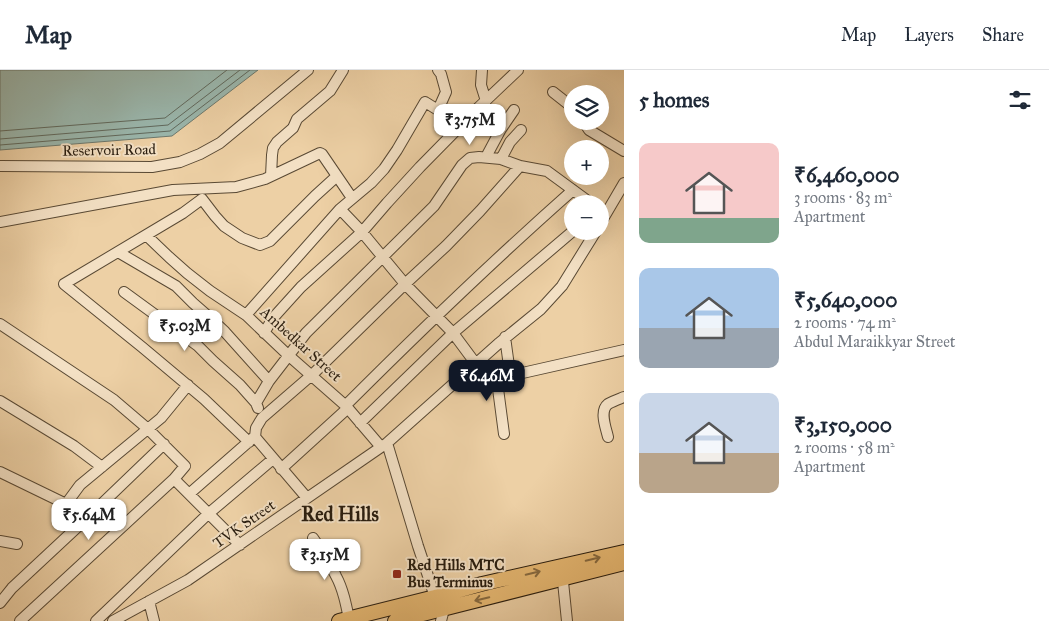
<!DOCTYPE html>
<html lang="en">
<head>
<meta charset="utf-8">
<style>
	:root { --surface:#fff; --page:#f2f2f3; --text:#1f2937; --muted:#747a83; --line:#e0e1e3; --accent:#111827 }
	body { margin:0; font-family:"IM FELL Great Primer",serif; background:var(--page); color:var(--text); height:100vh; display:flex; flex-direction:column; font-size:19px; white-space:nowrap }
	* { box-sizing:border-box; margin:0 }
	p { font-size:16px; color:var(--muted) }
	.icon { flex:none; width:28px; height:28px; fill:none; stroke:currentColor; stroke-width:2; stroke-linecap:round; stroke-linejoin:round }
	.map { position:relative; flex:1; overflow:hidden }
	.side { display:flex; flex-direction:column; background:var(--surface); width:425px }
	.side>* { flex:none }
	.controls { position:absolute; left:564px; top:15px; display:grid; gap:10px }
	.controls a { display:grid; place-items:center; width:45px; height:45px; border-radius:50%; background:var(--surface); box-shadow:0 5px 20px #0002; font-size:25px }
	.price { position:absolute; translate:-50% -42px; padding:0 11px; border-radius:10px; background:#fff; color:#222; font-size:16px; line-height:32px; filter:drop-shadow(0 1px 2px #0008) }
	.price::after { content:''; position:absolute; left:50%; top:30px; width:15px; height:11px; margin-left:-8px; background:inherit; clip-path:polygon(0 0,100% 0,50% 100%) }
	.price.active { background:var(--accent); color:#fff }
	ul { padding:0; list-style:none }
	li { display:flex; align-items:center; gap:15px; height:125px; padding:0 15px }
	li span { display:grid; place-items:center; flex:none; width:140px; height:100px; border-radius:10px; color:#555 }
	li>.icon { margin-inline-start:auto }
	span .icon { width:60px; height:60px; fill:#fffc; stroke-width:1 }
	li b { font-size:21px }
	h2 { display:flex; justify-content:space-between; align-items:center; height:60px; padding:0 15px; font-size:21px }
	header { display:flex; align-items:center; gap:30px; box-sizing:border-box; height:70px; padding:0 25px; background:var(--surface); border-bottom:1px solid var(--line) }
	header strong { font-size:24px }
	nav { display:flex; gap:28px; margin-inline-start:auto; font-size:18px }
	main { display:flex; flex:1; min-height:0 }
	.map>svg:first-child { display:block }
	.water { fill:#9ab6ac; stroke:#6c786d }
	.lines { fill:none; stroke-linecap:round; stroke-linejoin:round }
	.shore { stroke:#61695d; stroke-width:1 }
	.minor-casing { stroke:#594934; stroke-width:12 }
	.major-casing { stroke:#281c0e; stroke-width:16 }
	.minor { stroke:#f3e0c4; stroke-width:10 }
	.major { stroke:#e6b872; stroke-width:14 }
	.oneway { stroke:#876a40 }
	.poi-dot { fill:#8f2418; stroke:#f3e0c4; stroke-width:2 }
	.labels { text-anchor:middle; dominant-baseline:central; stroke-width:4; stroke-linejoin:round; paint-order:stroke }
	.street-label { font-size:15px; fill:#281c0e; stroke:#f3e0c4 }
	.poi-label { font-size:15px; font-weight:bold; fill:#281c0e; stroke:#f3e0c4; text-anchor:start }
	.district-label { font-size:20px; font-weight:bold; fill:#281c0e; stroke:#f3e0c4 }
</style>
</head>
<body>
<header>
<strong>Map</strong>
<nav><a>Map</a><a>Layers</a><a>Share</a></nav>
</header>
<main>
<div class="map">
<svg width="624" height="551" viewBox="0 0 624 551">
	<rect width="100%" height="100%" fill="#edd0a5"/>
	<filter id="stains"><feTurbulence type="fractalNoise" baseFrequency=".004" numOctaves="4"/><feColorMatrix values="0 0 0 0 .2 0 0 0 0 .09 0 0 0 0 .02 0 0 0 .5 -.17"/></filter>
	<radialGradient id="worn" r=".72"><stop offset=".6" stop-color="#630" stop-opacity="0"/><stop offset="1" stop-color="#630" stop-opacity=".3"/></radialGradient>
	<path class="water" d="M0 0H258L172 66 0 80Z"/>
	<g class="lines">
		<path class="shore" d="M0 61 165 48 227 0
			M0 69 168 55 240 0
			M0 75 170 61 250 0"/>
		<g class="minor-casing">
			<path id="minor" d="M438 0 441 4 446 22 438 40
				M482 0 481 15 486 31
				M553 22 572 37
				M583 51 589 60 624 81
				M486 87 501 59 514 40
				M501 89 510 72 521 60
				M0 96 152 97 180 92 200 84 220 73 308 0
				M271 106 272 85 273 78 277 72 293 58 297 49 330 21 343 0
				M340 139 362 162 405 214 453 263 476 294
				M0 152 173 120 236 117 265 109 320 83 322 84 352 128
				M600 154 624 113
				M146 165 169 187 187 203 210 221 246 245 288 285 346 336 381 377
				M118 182 176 216 193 233 209 247 225 262 269 311
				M124 222 198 276 213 291 240 315 256 333 258 338
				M246 245 340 139 371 113 384 99 397 80 425 32 462 55
				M0 254 114 330 148 359 185 396 174 409 20 551
				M264 263 273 248 301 217 362 162 387 133 420 97 479 37 518 0
				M505 267 509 296 512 301 518 304 624 280
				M495 296 504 364
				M0 331 74 376 102 397
				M256 333 269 311 306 263 434 136 462 95 470 88 479 87 501 89 520 96 547 101 592 134
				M346 335C420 261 495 189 573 120
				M360 353 453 263 573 161
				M608 367C606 358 599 341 608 334 613 331 619 329 624 327
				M249 372 204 329 142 277 64 214 183 143 202 129 215 146 224 156 242 168 260 175 270 171 315 126 337 106
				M387 373 418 476 435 527
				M281 399 348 338
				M0 402 66 434 80 415 161 348 188 315
				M174 409 240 475
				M189 424 254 367
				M307 428 255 367 256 358 262 348 314 303 405 214 446 176 480 141 520 96
				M313 468C321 480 330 493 336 506 343 519 346 534 349 549
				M0 471 17 474
				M562 502 567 551
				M149 531 154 551
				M0 533 12 518 86 449 164 374
				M96 551 208 444 273 389
				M113 551 188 510 387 373 498 274 541 239 562 216 596 161
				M441 551 444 539"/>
		</g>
		<g class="major-casing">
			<path id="major" d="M339 551 435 527 482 514 624 482
				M395 551 624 493"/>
		</g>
		<use href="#minor" class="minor"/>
		<use href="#major" class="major"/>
	</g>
	<defs><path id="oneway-shaft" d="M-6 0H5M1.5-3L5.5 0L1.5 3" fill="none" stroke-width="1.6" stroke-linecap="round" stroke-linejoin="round" transform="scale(1.25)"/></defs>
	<g class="oneway">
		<use href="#oneway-shaft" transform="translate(593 489) rotate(-13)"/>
		<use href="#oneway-shaft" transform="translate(533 503) rotate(-13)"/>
		<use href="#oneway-shaft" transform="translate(482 529) rotate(166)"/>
	</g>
	<rect class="poi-dot" x="392" y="499" width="10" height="10" rx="2.5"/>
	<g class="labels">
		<g class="street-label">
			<text transform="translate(109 80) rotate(-1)">Reservoir Road</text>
			<text transform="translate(301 274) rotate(42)">Ambedkar Street</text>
			<text transform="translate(244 454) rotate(-35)">TVK Street</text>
		</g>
		<g class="poi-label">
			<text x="407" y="495">Red Hills MTC<tspan x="407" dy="17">Bus Terminus</tspan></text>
		</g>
		<g class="district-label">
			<text x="340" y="444">Red Hills</text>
		</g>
	</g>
	<rect width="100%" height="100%" filter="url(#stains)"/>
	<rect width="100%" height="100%" fill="url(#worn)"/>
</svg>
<div class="controls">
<a><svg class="icon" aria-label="layers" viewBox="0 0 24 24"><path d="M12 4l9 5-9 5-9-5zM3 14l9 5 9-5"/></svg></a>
<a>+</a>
<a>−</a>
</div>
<b class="price" style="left:470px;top:76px">₹3.75M</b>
<b class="price" style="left:185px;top:282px">₹5.03M</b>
<b class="price active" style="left:487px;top:332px">₹6.46M</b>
<b class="price" style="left:89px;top:471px">₹5.64M</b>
<b class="price" style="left:325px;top:511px">₹3.15M</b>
</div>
<section class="side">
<h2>5 homes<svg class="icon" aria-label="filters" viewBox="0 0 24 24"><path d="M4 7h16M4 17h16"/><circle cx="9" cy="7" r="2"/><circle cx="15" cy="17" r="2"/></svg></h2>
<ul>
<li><span style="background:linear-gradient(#f6c9c9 75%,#7fa58c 0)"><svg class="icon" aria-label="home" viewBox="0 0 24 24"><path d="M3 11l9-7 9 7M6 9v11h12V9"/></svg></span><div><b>₹6,460,000</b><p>3 rooms · 83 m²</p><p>Apartment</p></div></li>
<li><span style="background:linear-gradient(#a9c7e8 60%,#9aa5b1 0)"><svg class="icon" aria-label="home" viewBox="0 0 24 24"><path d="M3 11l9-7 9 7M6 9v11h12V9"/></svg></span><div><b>₹5,640,000</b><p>2 rooms · 74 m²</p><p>Abdul Maraikkyar Street</p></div></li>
<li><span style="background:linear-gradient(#c9d6e8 60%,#b9a48a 0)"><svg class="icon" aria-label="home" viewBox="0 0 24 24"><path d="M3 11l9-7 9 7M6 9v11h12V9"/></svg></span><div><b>₹3,150,000</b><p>2 rooms · 58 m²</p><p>Apartment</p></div></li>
</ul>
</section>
</main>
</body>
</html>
